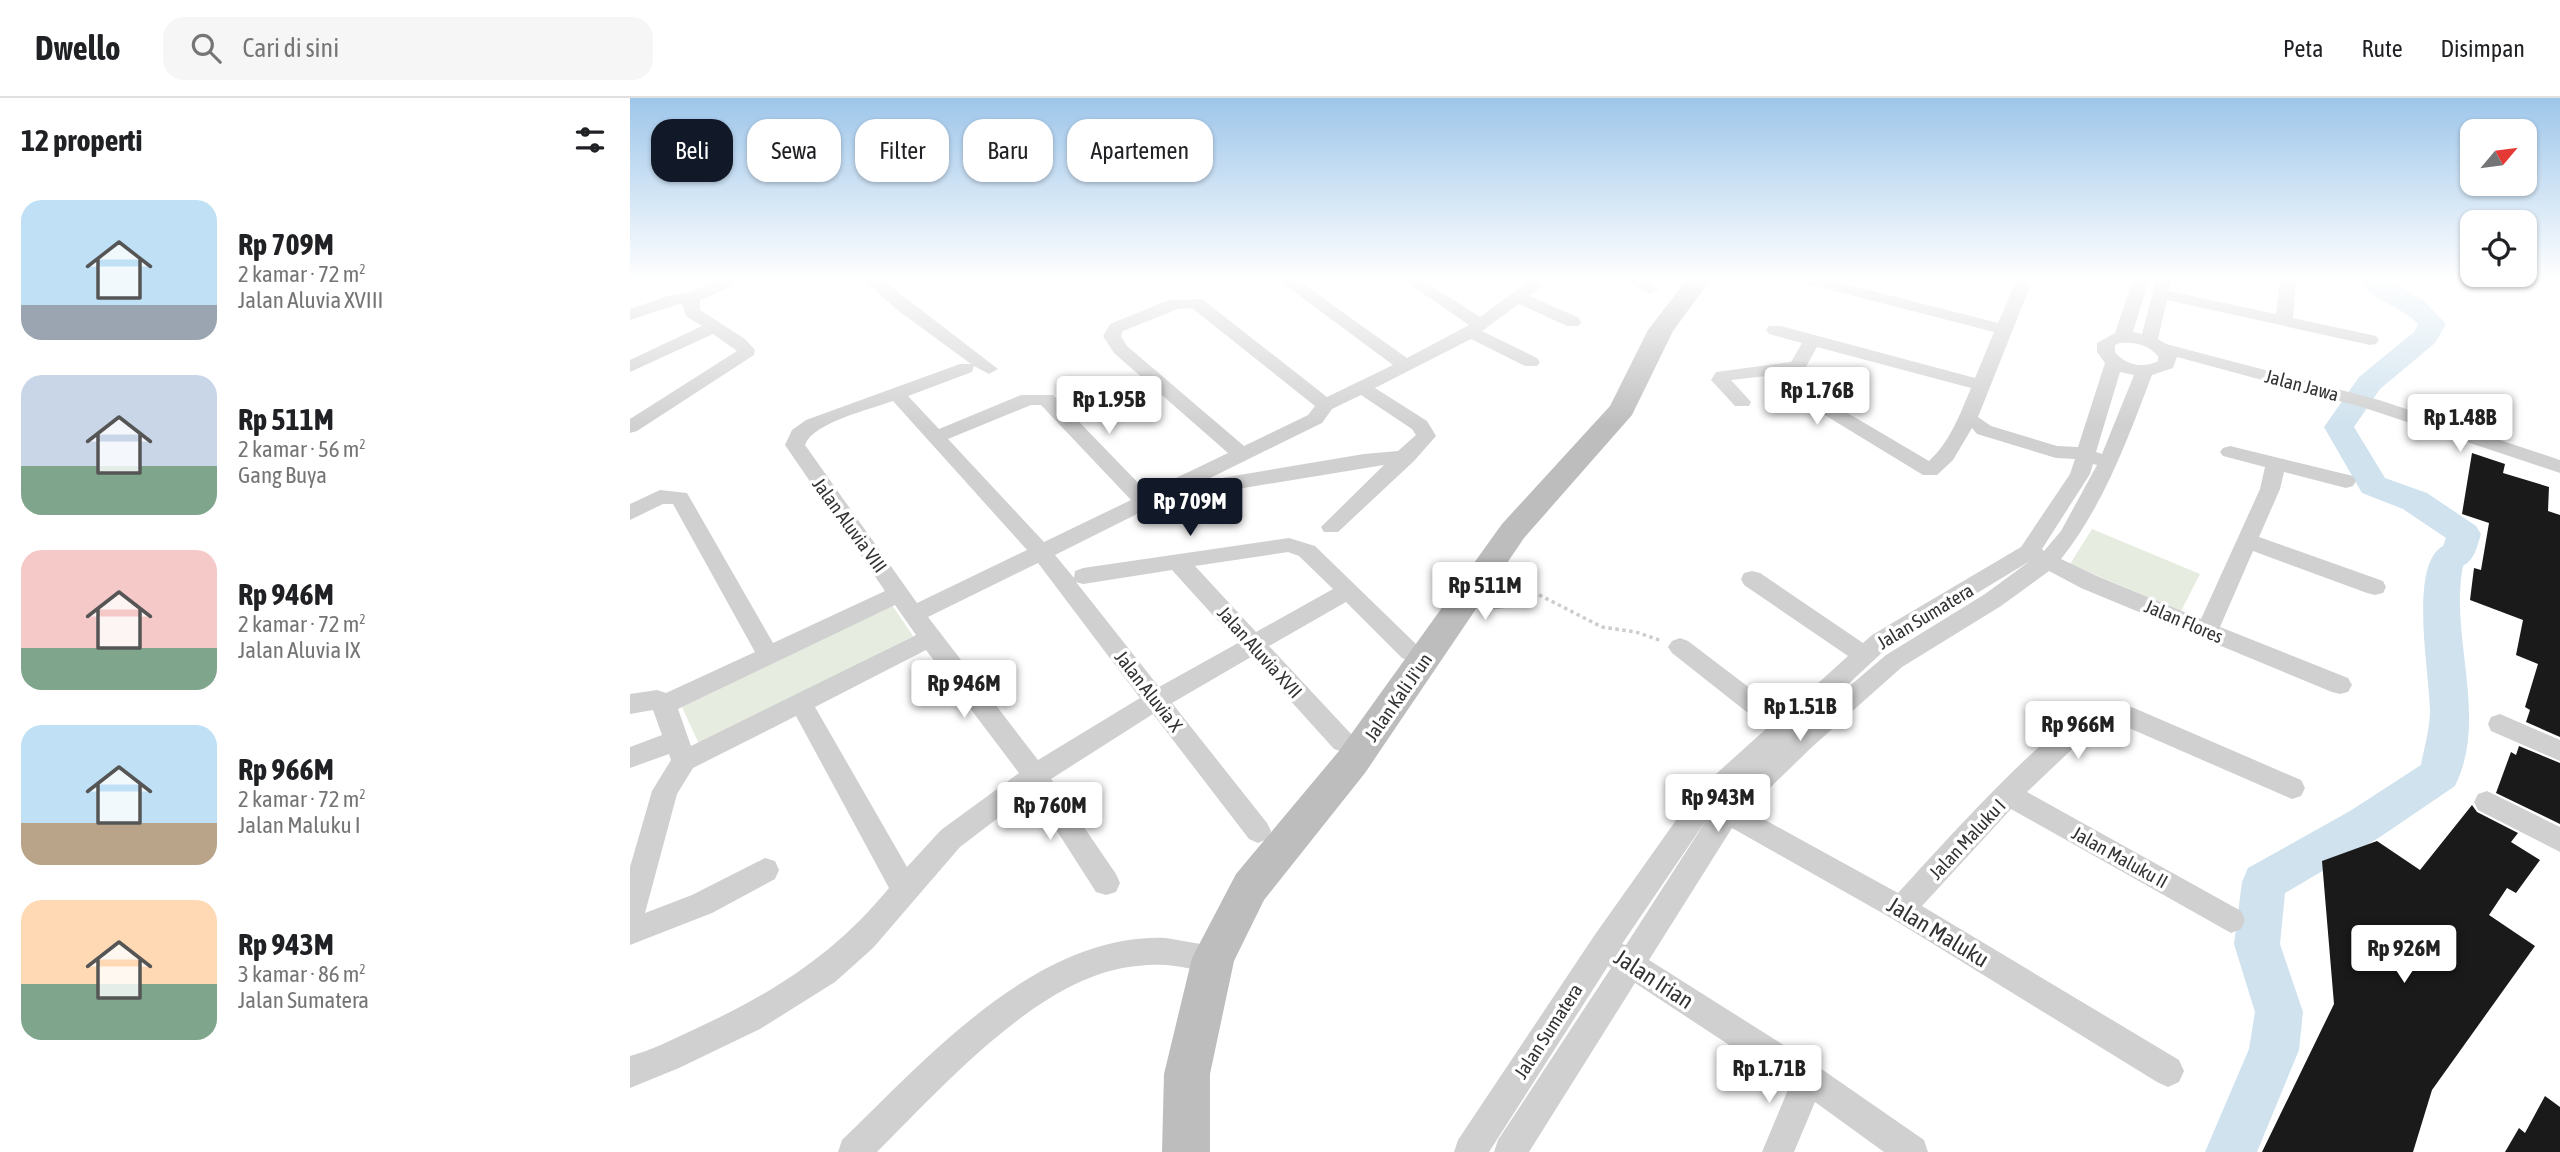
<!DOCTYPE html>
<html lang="id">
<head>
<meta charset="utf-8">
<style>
	:root { --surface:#fff; --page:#f6f6f6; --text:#202124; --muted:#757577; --line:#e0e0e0; --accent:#111827 }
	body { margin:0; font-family:"Asap Condensed",sans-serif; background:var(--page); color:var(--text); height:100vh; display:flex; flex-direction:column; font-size:26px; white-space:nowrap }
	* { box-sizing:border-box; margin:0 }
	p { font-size:23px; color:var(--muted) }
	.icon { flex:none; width:38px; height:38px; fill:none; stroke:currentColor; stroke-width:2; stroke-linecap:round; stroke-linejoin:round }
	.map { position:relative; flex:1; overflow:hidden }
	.details { display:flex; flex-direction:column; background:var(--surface); width:630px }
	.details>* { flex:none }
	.banner { position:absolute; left:21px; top:21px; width:665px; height:63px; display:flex; gap:14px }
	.needle { width:46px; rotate:61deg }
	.buttons { position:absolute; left:1830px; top:21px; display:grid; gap:14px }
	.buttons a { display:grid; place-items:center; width:77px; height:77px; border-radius:14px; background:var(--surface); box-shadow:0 2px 5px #0004; font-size:35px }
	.price { position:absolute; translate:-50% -60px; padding:0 16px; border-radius:7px; background:#fff; color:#222; font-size:23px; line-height:46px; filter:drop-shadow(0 2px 4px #0008) }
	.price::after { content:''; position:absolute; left:50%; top:42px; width:21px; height:16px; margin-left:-10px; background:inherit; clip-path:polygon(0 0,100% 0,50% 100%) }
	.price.on { background:var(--accent); color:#fff }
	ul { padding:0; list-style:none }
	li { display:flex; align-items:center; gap:21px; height:175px; padding:0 21px }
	li span { display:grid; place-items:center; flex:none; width:196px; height:140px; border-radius:21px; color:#555 }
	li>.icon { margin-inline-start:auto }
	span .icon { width:84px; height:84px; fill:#fffc; stroke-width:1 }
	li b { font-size:30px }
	h2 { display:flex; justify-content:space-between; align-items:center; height:84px; padding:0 21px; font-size:30px }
	.tag { padding:0 24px; border-radius:21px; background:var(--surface); box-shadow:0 2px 5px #0004; font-size:24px; line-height:63px }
	.tag.on { background:var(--accent); color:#fff }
	header { display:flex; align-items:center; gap:42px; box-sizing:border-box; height:98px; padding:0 35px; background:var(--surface); border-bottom:2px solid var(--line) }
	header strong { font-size:33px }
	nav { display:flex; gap:38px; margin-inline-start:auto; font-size:24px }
	.search { width:490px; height:63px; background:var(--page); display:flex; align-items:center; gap:18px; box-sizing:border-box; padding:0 24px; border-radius:21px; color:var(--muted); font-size:26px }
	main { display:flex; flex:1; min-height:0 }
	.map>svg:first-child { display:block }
	.green { fill:#e6ecdf }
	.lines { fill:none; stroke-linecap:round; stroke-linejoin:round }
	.river { fill:#cfe2ee; fill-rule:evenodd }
	.building { fill:#1a1a1a }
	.path { stroke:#cdcdcd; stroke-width:3.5; stroke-dasharray:3.5 3.5; stroke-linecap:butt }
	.street { fill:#d0d0d0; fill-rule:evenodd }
	.secondary { fill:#bdbdbd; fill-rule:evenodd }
	.labels { text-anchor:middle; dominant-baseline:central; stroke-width:7; stroke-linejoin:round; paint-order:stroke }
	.street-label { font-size:19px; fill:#333; stroke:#fff }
	.near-street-label { font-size:23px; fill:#333; stroke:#fff }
</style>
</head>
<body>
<header>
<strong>Dwello</strong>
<div class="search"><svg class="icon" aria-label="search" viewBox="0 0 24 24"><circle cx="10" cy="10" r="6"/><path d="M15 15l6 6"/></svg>Cari di sini</div>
<nav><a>Peta</a><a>Rute</a><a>Disimpan</a></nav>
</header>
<main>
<section class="details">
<h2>12 properti<svg class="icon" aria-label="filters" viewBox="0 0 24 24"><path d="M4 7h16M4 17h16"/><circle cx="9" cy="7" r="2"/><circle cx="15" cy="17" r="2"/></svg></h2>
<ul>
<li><span style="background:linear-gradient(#bfe0f5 75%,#9aa5b1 0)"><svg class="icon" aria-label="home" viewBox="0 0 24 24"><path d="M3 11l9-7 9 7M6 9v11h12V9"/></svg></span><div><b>Rp 709M</b><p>2 kamar · 72 m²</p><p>Jalan Aluvia XVIII</p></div></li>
<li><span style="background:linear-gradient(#c9d6e8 65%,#7fa58c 0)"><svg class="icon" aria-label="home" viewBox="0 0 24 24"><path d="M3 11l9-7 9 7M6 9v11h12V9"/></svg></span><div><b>Rp 511M</b><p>2 kamar · 56 m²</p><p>Gang Buya</p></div></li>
<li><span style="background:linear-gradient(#f6c9c9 70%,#7fa58c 0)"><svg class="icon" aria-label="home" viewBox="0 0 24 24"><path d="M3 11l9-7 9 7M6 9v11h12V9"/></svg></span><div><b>Rp 946M</b><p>2 kamar · 72 m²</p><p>Jalan Aluvia IX</p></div></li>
<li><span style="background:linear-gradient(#bfe0f5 70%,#b9a48a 0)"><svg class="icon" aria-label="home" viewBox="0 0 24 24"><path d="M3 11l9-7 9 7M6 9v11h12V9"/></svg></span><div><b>Rp 966M</b><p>2 kamar · 72 m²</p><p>Jalan Maluku I</p></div></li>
<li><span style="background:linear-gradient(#ffd9b3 60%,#7fa58c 0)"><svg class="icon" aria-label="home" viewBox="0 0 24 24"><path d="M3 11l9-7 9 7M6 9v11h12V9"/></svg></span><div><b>Rp 943M</b><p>3 kamar · 86 m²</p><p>Jalan Sumatera</p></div></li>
</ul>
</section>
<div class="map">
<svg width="1930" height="1054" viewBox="0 0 1930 1054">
	<rect width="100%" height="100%" fill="#fff"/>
	<path class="green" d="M1462 431 1570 476 1551 513 1440 466Z
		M262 507 283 538 69 646 52 609Z"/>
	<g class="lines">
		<path class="river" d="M1730 181H1756L1793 202 1816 226 1805 245 1750 291 1724 329 1755 380 1797 395 1846 428 1851 436C1847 449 1845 461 1833 468 1819 539 1859 619 1825 688L1750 739 1655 795 1650 846 1673 914 1669 952 1627 1054H1575L1619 951 1625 914 1604 846 1612 784 1618 770 1720 713 1791 667C1794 650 1800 631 1800 613 1800 577 1778 467 1813 448L1816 440 1773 411 1732 395 1694 329 1729 279 1784 234 1788 226C1773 209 1735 200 1730 181Z"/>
	</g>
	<path class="building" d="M1842 355 1875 366 1873 375 1919 389 1918 413 1930 417V639L1896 624 1900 612 1895 609 1908 566 1886 557 1893 522 1840 502 1844 470 1851 472 1859 425 1832 416Z
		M1889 648 1930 665V726L1866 695 1881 654 1886 657Z
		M1842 707 1847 714 1888 735 1881 744 1910 762 1886 795 1877 790 1859 817 1905 848 1802 992 1783 1054H1632L1704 906 1692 763 1747 743 1790 772Z
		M1915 998 1930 1009V1054H1875L1889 1030 1895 1035Z"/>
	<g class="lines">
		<path class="path" d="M878 481 972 529 1006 534 1032 543"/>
		<path class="street" d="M92 181H119L70 202V212L115 241 125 252 124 257 7 333 0 335V321L107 253 83 236 0 274V262L72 228 56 218 52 205 0 222V211L41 197 60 194Z
			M233 181H251L368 271 359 276 344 268 342 274 278 298 309 331 391 297H423L517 394 598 355 484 255 473 238 480 226 539 202 572 201 697 299 763 267 647 181H666L777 260 839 227 772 181H791L850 219 902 181H921L900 198 949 220 951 224 949 228H937L889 206 852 233 907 260 910 264 907 268H895L841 241 745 290 797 323 806 338 784 363 708 434H694L691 429 754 367 571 397 564 395 561 389 425 457 444 480 445 473 453 470 659 440 685 448 788 548 792 554 788 560 780 563 772 560 716 504 639 548 722 637 725 644 722 651 713 654 704 651 621 559 542 605 637 725 641 733 637 741 628 745 619 741 523 616 421 681 486 776 490 785 486 794 476 797 466 794 402 694 330 749 243 850 205 884 130 931 49 970 0 990V958C22 952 44 941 65 931 143 895 204 857 259 790L166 618 63 670 47 696 15 815 62 797 135 760 145 763 149 772 145 781 82 815 0 847V769L22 693 41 662 39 656 0 670V649L32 637 23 612 0 616V596L27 592 36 595 125 554 43 406H33L0 422V406L30 392 57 395 143 545 255 493 155 347 162 332 176 322 330 266H341L266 211ZM562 210 685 308 678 317 614 348 497 248 491 238 493 233 548 211ZM731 297 782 331 786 337 768 353 734 356 574 383 692 325 702 311ZM263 303 397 452 287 505 175 347C182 325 241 311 263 303ZM401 307H411L501 402 414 444 318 341ZM658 454 669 458 703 491 626 534 565 468ZM408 465 510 600 408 662 298 519ZM542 472 608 545 529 589 446 484 453 486ZM265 507 286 537 61 648 48 611ZM296 552 389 675 311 732 277 769 185 609Z
			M988 181H1011L1029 191 1021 196Z
			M1168 181H1196L1368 225 1387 181H1403L1348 319 1361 328 1427 348 1448 349 1475 265 1467 254V245L1485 235 1503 181H1519L1503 234 1512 236 1526 181H1542L1539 193 1646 216 1650 181H1666L1663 220 1746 238 1749 242 1746 246 1740 247 1537 202 1528 241 1536 246 1749 302 1930 362V375L1735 310 1547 259 1543 270 1522 277C1498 340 1474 407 1431 461L1467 478 1571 521 1630 391 1635 369 1593 358 1590 354 1593 350 1600 348 1723 378 1726 383 1723 388 1716 390 1654 374 1650 391 1629 439 1753 483 1756 489 1753 495 1745 497 1737 495 1623 453 1590 529 1718 580 1722 587 1718 594 1710 596 1702 594 1451 490 1419 473 1371 508 1272 569 1182 649 1117 712 1268 795C1304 756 1428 615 1472 606 1482 604 1494 607 1504 610L1671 682 1675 690 1671 698 1662 701 1492 627 1477 625 1459 635 1397 694 1611 813 1615 822 1611 831 1601 835 1381 711 1292 808 1549 962 1554 973 1549 984 1538 989 1527 984 1261 820 1102 730 1019 862 1190 970 1294 1042 1298 1054H1254L1185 1004 1164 1054H1132L1160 987 1005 885 899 1054H864L868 1042 981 870 978 868 859 1054H824L828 1042 964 838 1066 694 1137 630 1042 555 1038 549 1042 543 1050 540 1058 543 1154 616 1218 558 1114 487 1111 481 1114 475 1122 473 1130 475 1233 545 1242 537 1391 449 1440 376 1445 361 1426 360 1347 336 1342 330 1323 362 1307 377H1293L1157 294 1150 283 1154 276 1101 282 1121 304 1119 308H1105L1081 282 1086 274 1161 264 1172 245 1139 236 1136 232 1139 228H1151L1345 280 1364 234 1170 184ZM1490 245C1505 244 1517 246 1528 258V263C1514 271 1495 267 1485 254V247ZM1187 249 1341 290C1330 316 1320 344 1299 363L1170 287 1168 283ZM1490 274 1504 277 1472 356 1466 354ZM1463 366 1467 367 1431 433 1414 453 1412 451 1460 376ZM1400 463 1355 496 1256 557 1181 621 1258 549ZM1079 718 996 847 992 846Z
			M840 489 857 495 885 496 888 502 885 508C868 513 839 514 829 497L832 491Z
			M1870 616 1930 642V663L1861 633 1858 626 1861 619Z
			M1857 693 1930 729V754L1848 712 1844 704 1848 696Z
			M536 840 593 850 598 860 593 870C575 877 555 868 536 867 521 866 502 868 488 871 401 889 308 993 247 1054H208L212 1042C297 960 407 835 536 840Z"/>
		<path class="secondary" d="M1057 181H1081L1043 233 1002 317 894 440 735 675 634 802 604 863 580 976V1054H532L534 976 562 860 606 776 709 653 872 426 980 308 1018 232Z"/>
	</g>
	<linearGradient id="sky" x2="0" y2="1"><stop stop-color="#9ec6ea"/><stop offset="0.55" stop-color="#fff"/><stop offset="1" stop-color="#fff" stop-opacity="0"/></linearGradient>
	<rect width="1930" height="329" fill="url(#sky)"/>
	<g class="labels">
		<g class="street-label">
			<text transform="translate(1672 287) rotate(15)">Jalan Jawa</text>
			<text transform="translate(220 427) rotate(54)">Jalan Aluvia VIII</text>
			<text transform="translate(1295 518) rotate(-31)">Jalan Sumatera</text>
			<text transform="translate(1554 523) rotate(23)">Jalan Flores</text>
			<text transform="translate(630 554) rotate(48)">Jalan Aluvia XVII</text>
			<text transform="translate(519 593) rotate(52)">Jalan Aluvia X</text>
			<text transform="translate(768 599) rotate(-55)">Jalan Kali Ji'un</text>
			<text transform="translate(1337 741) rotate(-47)">Jalan Maluku I</text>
			<text transform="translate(1490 759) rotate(29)">Jalan Maluku II</text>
			<text transform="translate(918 933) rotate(-57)">Jalan Sumatera</text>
		</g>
		<g class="near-street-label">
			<text transform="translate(1308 834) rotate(31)">Jalan Maluku</text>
			<text transform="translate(1024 881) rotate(33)">Jalan Irian</text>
		</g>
	</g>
</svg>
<div class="buttons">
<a><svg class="needle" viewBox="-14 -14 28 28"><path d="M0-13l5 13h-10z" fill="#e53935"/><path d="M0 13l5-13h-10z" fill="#757577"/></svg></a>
<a><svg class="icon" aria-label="locate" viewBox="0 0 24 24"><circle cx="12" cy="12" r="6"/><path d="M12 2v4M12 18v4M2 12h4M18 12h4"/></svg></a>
</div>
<b class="price" style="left:1187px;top:329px">Rp 1.76B</b>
<b class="price" style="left:479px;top:338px">Rp 1.95B</b>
<b class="price" style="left:1830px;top:356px">Rp 1.48B</b>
<b class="price on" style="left:560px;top:440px">Rp 709M</b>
<b class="price" style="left:855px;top:524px">Rp 511M</b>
<b class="price" style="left:334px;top:622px">Rp 946M</b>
<b class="price" style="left:1170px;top:645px">Rp 1.51B</b>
<b class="price" style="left:1448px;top:663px">Rp 966M</b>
<b class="price" style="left:1088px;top:736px">Rp 943M</b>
<b class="price" style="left:420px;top:744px">Rp 760M</b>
<b class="price" style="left:1774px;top:887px">Rp 926M</b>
<b class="price" style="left:1139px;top:1007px">Rp 1.71B</b>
<div class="banner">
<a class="tag on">Beli</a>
<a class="tag">Sewa</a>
<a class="tag">Filter</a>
<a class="tag">Baru</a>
<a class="tag">Apartemen</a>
</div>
</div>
</main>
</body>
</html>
